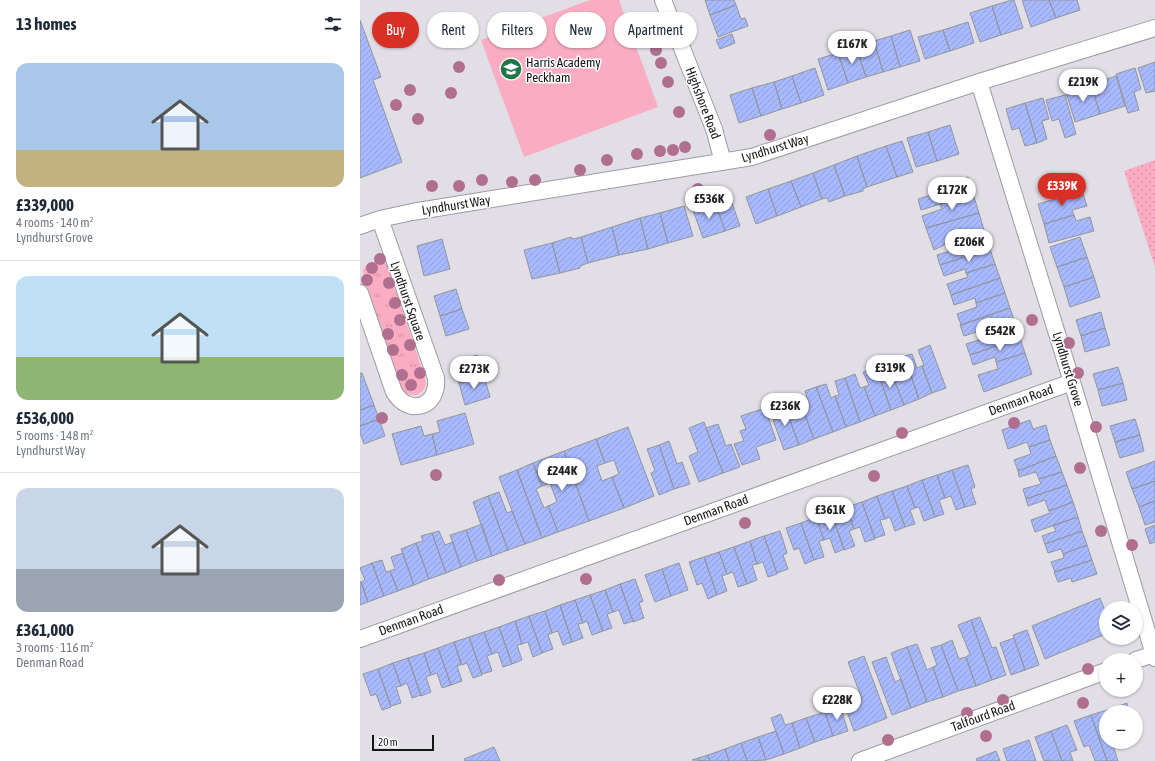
<!DOCTYPE html>
<html lang="en">
<head>
<meta charset="utf-8">
<style>
	:root { --surface:#fff; --page:#f2f2f3; --text:#1f2937; --muted:#747a83; --line:#e0e1e3; --accent:#d93025 }
	body { margin:0; font-family:"Asap Condensed",sans-serif; background:var(--page); color:var(--text); height:100vh; display:flex; flex-direction:column; font-size:15px; white-space:nowrap }
	* { box-sizing:border-box; margin:0 }
	p { font-size:13px; color:var(--muted) }
	.icon { flex:none; width:22px; height:22px; fill:none; stroke:currentColor; stroke-width:2; stroke-linecap:round; stroke-linejoin:round }
	.map { position:relative; flex:1; overflow:hidden }
	.details { display:flex; flex-direction:column; background:var(--surface); width:360px }
	.details>* { flex:none }
	.hud { position:absolute; left:12px; top:12px; width:380px; height:36px; display:flex; gap:8px }
	.tools { position:absolute; left:739px; top:601px; display:grid; gap:8px }
	.tools a { display:grid; place-items:center; width:44px; height:44px; border-radius:50%; background:var(--surface); box-shadow:0 1px 3px #0004; font-size:20px }
	.scale { position:absolute; left:12px; bottom:10px; width:62px; box-sizing:border-box; padding-left:4px; border:2px solid #161517; border-top:0; font-size:11px; line-height:14px; white-space:nowrap; color:#161517; -webkit-text-stroke:3px #fff; paint-order:stroke }
	.price { position:absolute; translate:-50% -34px; padding:0 9px; border-radius:14px; background:#fff; color:#222; font-size:13px; line-height:26px; filter:drop-shadow(0 1px 2px #0008) }
	.price::after { content:''; position:absolute; left:50%; top:24px; width:12px; height:9px; margin-left:-6px; background:inherit; clip-path:polygon(0 0,100% 0,50% 100%) }
	.price.active { background:var(--accent); color:#fff }
	ul { padding:0; list-style:none }
	li { display:grid; align-content:center; gap:8px; height:212px; padding:0 16px }
	li+li { border-top:1px solid var(--line) }
	li span { display:grid; place-items:center; height:124px; border-radius:12px; color:#555 }
	li>.icon { margin-inline-start:auto }
	span .icon { width:72px; height:72px; fill:#fffc; stroke-width:1 }
	li b { font-size:17px }
	h2 { display:flex; justify-content:space-between; align-items:center; height:48px; padding:0 16px; font-size:17px }
	.pill { padding:0 14px; border-radius:18px; background:var(--surface); box-shadow:0 1px 3px #0004; font-size:14px; line-height:36px }
	.pill.active { background:var(--accent); color:#fff }
	main { display:flex; flex:1; min-height:0 }
	.map>svg:first-child { display:block }
	.grass { fill:url(#grass-tufts) }
	.park { fill:url(#park-dots) }
	.garden { fill:#f9acc2 }
	.building { fill:url(#building-hatch); stroke:#93959c }
	.lines { fill:none; stroke-linecap:round; stroke-linejoin:round }
	.street-casing { stroke:#9e9ba2; stroke-width:18 }
	.street { stroke:#fff; stroke-width:16 }
	.tree { fill:#b16f8f }
	.labels { text-anchor:middle; dominant-baseline:central; stroke-width:3; stroke-linejoin:round; paint-order:stroke }
	.poi-label { font-size:13px; fill:#161517; stroke:#fff; text-anchor:start }
	.street-label { font-size:13px; fill:#161517; stroke:#fff }
</style>
</head>
<body>
<main>
<section class="details">
<h2>13 homes<svg class="icon" aria-label="filters" viewBox="0 0 24 24"><path d="M4 7h16M4 17h16"/><circle cx="9" cy="7" r="2"/><circle cx="15" cy="17" r="2"/></svg></h2>
<ul>
<li><span style="background:linear-gradient(#a9c7e8 70%,#c2b280 0)"><svg class="icon" aria-label="home" viewBox="0 0 24 24"><path d="M3 11l9-7 9 7M6 9v11h12V9"/></svg></span><div><b>£339,000</b><p>4 rooms · 140 m²</p><p>Lyndhurst Grove</p></div></li>
<li><span style="background:linear-gradient(#bfe0f5 65%,#8fb573 0)"><svg class="icon" aria-label="home" viewBox="0 0 24 24"><path d="M3 11l9-7 9 7M6 9v11h12V9"/></svg></span><div><b>£536,000</b><p>5 rooms · 148 m²</p><p>Lyndhurst Way</p></div></li>
<li><span style="background:linear-gradient(#c9d6e8 65%,#9aa5b1 0)"><svg class="icon" aria-label="home" viewBox="0 0 24 24"><path d="M3 11l9-7 9 7M6 9v11h12V9"/></svg></span><div><b>£361,000</b><p>3 rooms · 116 m²</p><p>Denman Road</p></div></li>
</ul>
</section>
<div class="map">
<svg width="795" height="761" viewBox="0 0 795 761">
	<defs>
		<pattern id="grass-tufts" width="24" height="20" patternUnits="userSpaceOnUse"><rect width="24" height="20" fill="#f9acc2"/><path d="M3 7l-1-3M5 7V3M7 7l1-3M15 17l-1-3M17 17v-4M19 17l1-3" fill="none" stroke="#d593a6"/></pattern>
		<pattern id="park-dots" width="8" height="8" patternUnits="userSpaceOnUse"><rect width="8" height="8" fill="#f9acc2"/><path d="M2 2h.1M6 6h.1" fill="none" stroke="#d593a6" stroke-width="1.8" stroke-linecap="round"/></pattern>
		<pattern id="building-hatch" width="6" height="6" patternUnits="userSpaceOnUse"><rect width="6" height="6" fill="#a8b9fe"/><path d="M-1 1l2-2M0 6l6-6M5 7l2-2" fill="none" stroke="#909ed9"/></pattern>
	</defs>
	<rect width="100%" height="100%" fill="#e1dee5"/>
	<path class="grass" d="M21 261 25 262 29 270 65 378C67 386 64 391 57 395 49 396 44 393 40 386L4 277 3 270 8 263Z"/>
	<path class="park" d="M795 160V267L764 171Z"/>
	<path class="garden" d="M230 0H259L298 107 164 157 121 40Z"/>
	<path class="building" d="M345 0H374L376 5 350 15Z
		M652 0H654L663 28 641 35 632 6Z
		M662 0H689L696 18 671 27Z
		M689 0H717L720 10 696 18Z
		M376 5 381 19 385 18 388 26 358 37 350 15Z
		M632 6 641 35 620 42 610 13Z
		M0 20 21 77 13 80 42 162 0 178Z
		M608 22 614 43 590 51 583 30Z
		M550 30 560 61 540 67 531 36Z
		M583 30 590 51 565 59 558 37Z
		M372 34 375 43 360 49 356 40Z
		M531 36 540 67 523 72 514 41Z
		M514 41 523 72 506 77 496 47Z
		M496 47 506 77 488 83 478 53Z
		M478 53 488 83 468 90 458 59Z
		M795 62V91L786 93 778 68Z
		M455 68 464 95 441 103 432 76Z
		M775 68 781 89 774 92 779 110 768 113 756 74Z
		M432 76 441 103 422 109 414 82Z
		M756 76 765 106 740 114 731 84Z
		M414 82 422 109 401 116 392 88Z
		M731 84 740 114 715 122 706 92Z
		M392 88 401 116 379 123 370 95Z
		M705 95 716 134 705 138 699 119 692 121 686 100Z
		M683 98 689 119 682 121 687 139 677 143 665 103Z
		M665 103 677 143 665 146 659 128 652 130 646 109Z
		M590 125 599 154 577 161 568 132Z
		M568 132 577 161 556 167 547 138Z
		M542 141 553 172 537 177 526 146Z
		M526 146 537 177 507 187 497 156Z
		M497 156 507 187 503 189V191L485 196 474 165Z
		M474 165 485 196 469 202 467 198 462 199 453 173Z
		M453 173 462 199 441 207 431 181Z
		M608 177 613 194 561 210 558 199 577 193 575 188Z
		M431 181 441 207 417 216 408 189Z
		M408 189 417 216 396 224 386 197Z
		M722 191 727 206 712 210 714 215 684 224 678 204Z
		M613 194 619 213 566 228 562 216 582 209 580 204Z
		M370 197 380 226 365 231 355 202Z
		M355 202 365 231 343 238 333 210Z
		M324 206 333 236 308 243 300 213Z
		M300 213 308 243 288 249 280 218Z
		M619 213 624 230 599 243 598 238 574 250 566 228Z
		M714 215 716 221 730 217 734 231 689 243 684 224Z
		M280 218 288 249 259 255 252 227Z
		M252 227 259 255 228 263 221 237Z
		M624 230 630 249 580 265 577 255 600 248 599 243Z
		M211 237 213 239 221 237 228 263 220 266V268L200 273 192 243Z
		M720 237 727 257 697 267 690 247Z
		M82 239 90 269 64 276 57 246Z
		M192 243 200 273 172 279 164 250Z
		M630 249 635 264 606 273 605 269 584 276 580 265Z
		M727 257 734 277 704 287 697 267Z
		M635 264 640 278 591 295 587 284 608 277 606 273Z
		M734 277 740 297 710 307 704 287Z
		M640 278 645 293 616 303 615 298 594 305 591 295Z
		M96 289 102 309 80 316 74 296Z
		M645 293 650 308 601 325 597 314 617 307 616 303Z
		M650 308 655 323 626 333 625 329 604 336 600 325Z
		M102 309 109 329 86 336 80 316Z
		M741 312 745 328 721 336 716 320Z
		M655 323 660 338 610 355 606 344 628 337 626 333Z
		M745 328 750 345 725 352 721 336Z
		M660 338 665 353 636 362 635 357 613 365 610 355Z
		M570 345 586 388 572 393 562 366 564 365 558 350Z
		M665 353 672 374 624 392 618 375 638 369 636 362Z
		M552 354 557 368 562 366 572 393 559 399 544 356Z
		M117 355 124 376 99 383 93 362Z
		M544 356 559 399 544 405 533 377 536 376 531 361Z
		M523 365 527 378 533 377 544 405 531 410 516 367Z
		M516 367 531 410 515 416 504 387 509 385 503 372Z
		M758 367 763 383 738 390 733 374Z
		M0 373H2L14 405 0 410Z
		M495 374 500 388 504 387 515 416 500 422 485 378Z
		M124 376 130 397 105 405 99 383Z
		M485 378 500 422 486 427 475 396 479 395 475 381Z
		M763 383 767 400 742 406 738 390Z
		M466 384 471 398 475 396 486 427 473 432 456 387Z
		M456 387 473 432 454 439 443 410 450 407 445 391Z
		M432 398 437 412 443 410 454 439 439 445 423 401Z
		M423 401 439 445 424 450 413 420 417 419 413 405Z
		M14 405 19 419 0 426V410Z
		M405 408 416 440 396 447 400 459 382 465 374 444 384 441 380 431 386 429 381 416Z
		M105 413 114 444 77 455 72 434 80 432 77 421Z
		M19 419 25 436 4 444 0 433V426Z
		M775 419 780 435 755 442 750 426Z
		M670 420 673 429 686 425 690 440 669 447 667 442 648 449 642 430Z
		M344 422 363 473 339 482 329 456 338 452 329 428Z
		M358 424 366 446 371 444 380 467 363 473 346 428Z
		M61 426 64 436 72 434 77 455 41 465 32 434Z
		M268 427 294 496 264 508 252 477 259 474 254 460 245 463 236 439Z
		M780 435 784 451 760 458 755 442Z
		M236 439 245 463 237 466 242 481 252 477 264 508 229 521 204 451Z
		M690 440 696 456 658 471 654 460 671 454 669 447Z
		M309 441 317 464 322 462 330 484 314 489 299 445Z
		M299 445 314 489 299 495 291 473 295 471 287 449Z
		M204 451 229 521 198 532 188 506 197 502 190 483 182 486 173 463Z
		M696 456 702 472 679 479 676 472 659 477 658 471Z
		M795 461V481L772 489 766 472Z
		M173 463 182 486 176 489 184 508 188 506 198 532 182 538 157 470Z
		M608 465 615 487 611 489 616 504 605 507 592 470Z
		M157 470 182 538 165 544 139 477Z
		M592 470 605 507 596 510 591 496 585 498 577 475Z
		M702 472 707 485 666 499 663 489 681 484 679 479Z
		M577 475 585 498 579 500 584 514 575 517 562 480Z
		M562 480 575 517 564 521 559 507 555 508 547 486Z
		M795 481V501L779 507 772 489Z
		M707 485 713 502 689 511 685 500 668 506 666 499Z
		M547 486 555 508 550 510 555 524 545 527 532 491Z
		M532 491 545 527 535 531 530 517 525 519 517 496Z
		M139 492 147 513 152 511 165 544 148 550 128 496Z
		M128 496 148 550 132 556 113 502Z
		M517 496 525 519 520 520 525 535 515 538 502 502Z
		M795 501V522L785 525 779 507Z
		M502 502 515 539 505 542 500 527 494 529 486 507Z
		M713 502 718 517 675 532 671 520 690 513 689 511Z
		M486 507 494 529 489 531 495 546 484 550 471 512Z
		M471 512 484 549 475 553 470 538 464 540 456 517Z
		M456 517 464 540 459 541 464 557 454 560 441 523Z
		M718 517 722 531 685 544 682 536 696 531 693 525Z
		M441 523 454 560 445 564 439 548 434 550 426 528Z
		M122 524 132 556 117 561 106 530Z
		M795 525V542L790 544 785 529Z
		M106 530 117 561 101 567 90 535Z
		M79 531 85 545 93 542 101 567 86 573 72 533Z
		M420 531 427 553 423 555 428 569 417 573 404 536Z
		M722 531 727 545 703 554 701 549 688 553 685 544Z
		M72 533 86 573 69 579 56 543 63 541 61 536Z
		M404 536 417 574 408 577 403 562 397 564 390 541Z
		M390 541 397 564 392 565 397 580 387 584 374 547Z
		M56 543 69 579 54 585 41 549Z
		M727 545 732 560 695 572 691 562 704 558 703 554Z
		M374 547 387 584 378 587 373 572 367 574 359 552Z
		M359 552 367 574 362 576 367 591 357 595 344 557Z
		M43 553 54 585 38 591 30 571 35 569 31 557Z
		M344 557 357 595 348 599 342 583 337 585 329 562Z
		M22 560 26 572 30 571 38 591 24 596 12 563Z
		M732 560 737 574 712 582 711 578 698 582 694 572Z
		M12 563 24 596 8 602 1 582 5 580 0 568Z
		M319 563 328 590 311 596 302 569Z
		M302 569 311 596 295 602 285 575Z
		M275 579 283 601 279 603 284 618 273 622 260 584Z
		M0 582H1L8 602 0 605Z
		M260 584 273 621 264 624 259 610 253 612 245 590Z
		M245 590 253 612 247 614 252 628 243 631 230 595Z
		M230 595 243 631 232 635 227 621 223 623 215 600Z
		M740 598 746 613V634L685 659 672 626Z
		M215 600 223 623 218 624 223 638 212 642 200 605Z
		M200 605 212 642 203 645 198 631 192 633 185 611Z
		M185 611 192 633 188 635 193 649 182 653 169 616Z
		M169 616 182 653 173 657 168 642 162 644 155 621Z
		M620 617 632 648 636 647 646 675 632 680 611 620Z
		M611 620 632 680 616 686 606 657 610 654 598 625Z
		M155 621 162 644 157 645 162 660 152 664 139 627Z
		M139 627 152 664 143 667 138 652 132 654 124 632Z
		M667 630 679 665 665 670 653 635Z
		M124 632 132 654 127 656 132 671 122 674 109 637Z
		M109 637 122 675 113 678 107 663 102 665 94 642Z
		M654 638 665 670 651 675 640 643Z
		M592 640 599 659 606 657 616 686 598 691 581 645Z
		M94 642 101 665 97 666 102 681 91 685 78 648Z
		M557 644 567 670 573 667 583 697 567 702 547 647Z
		M581 645 598 691 583 697 573 667 577 665 571 648Z
		M547 647 567 702 551 708 531 653Z
		M78 648 91 685 82 688 77 673 71 675 64 653Z
		M64 653 71 675 66 677 71 692 61 696 48 658Z
		M504 656 527 718 494 731 485 706 502 699 488 662Z
		M526 657 535 682 541 679 551 708 532 715 512 662Z
		M48 658 61 695 52 698 47 683 41 686 33 663Z
		M33 663 41 686 36 687 41 703 31 706 18 669Z
		M18 669 31 707 22 710 16 694 11 696 3 674Z
		M767 703 769 712H748L747 710Z
		M480 706 488 731 473 736 465 712Z
		M747 710 748 712H746V742H752L758 761H747L731 715Z
		M465 712 473 736 455 742 446 718Z
		M421 714 425 725 432 723 440 748 424 754 411 718Z
		M731 715 747 761H735L729 745 724 747 714 721Z
		M446 718 455 742 440 748 432 723Z
		M707 725 717 750 710 752 713 761H702L691 731Z
		M416 731 424 754 406 760 398 737Z
		M691 731 702 761H690V760L684 761 675 737Z
		M398 737 406 760 387 761 381 743Z
		M669 740 676 761H647L643 749Z
		M381 743 387 761H369L365 749Z
		M134 747 140 761H105L104 759Z
		M365 749 369 761H350L348 755Z
		M636 751 640 761H617L616 759Z
		M348 755 350 761 332 760Z"/>
	<g class="lines">
		<g class="street-casing">
			<path id="street" d="M303 0 354 129 363 162
				M619 82 712 382 795 658
				M0 226 20 219 52 212 392 157 619 82 795 28
				M0 293 34 392C49 417 79 407 76 378L20 219
				M0 639 712 382
				M776 660 794 654
				M500 761 746 671"/>
		</g>
		<use href="#street" class="street"/>
	</g>
	<g class="tree">
		<circle cx="100" cy="19" r="6"/>
		<circle cx="296" cy="50" r="6"/>
		<circle cx="301" cy="63" r="6"/>
		<circle cx="99" cy="67" r="6"/>
		<circle cx="308" cy="82" r="6"/>
		<circle cx="50" cy="90" r="6"/>
		<circle cx="91" cy="93" r="6"/>
		<circle cx="36" cy="105" r="6"/>
		<circle cx="319" cy="112" r="6"/>
		<circle cx="58" cy="119" r="6"/>
		<circle cx="410" cy="135" r="6"/>
		<circle cx="325" cy="147" r="6"/>
		<circle cx="313" cy="150" r="6"/>
		<circle cx="300" cy="151" r="6"/>
		<circle cx="277" cy="154" r="6"/>
		<circle cx="247" cy="160" r="6"/>
		<circle cx="220" cy="170" r="6"/>
		<circle cx="122" cy="180" r="6"/>
		<circle cx="175" cy="180" r="6"/>
		<circle cx="152" cy="182" r="6"/>
		<circle cx="72" cy="186" r="6"/>
		<circle cx="99" cy="186" r="6"/>
		<circle cx="338" cy="189" r="6"/>
		<circle cx="20" cy="259" r="6"/>
		<circle cx="12" cy="268" r="6"/>
		<circle cx="7" cy="280" r="6"/>
		<circle cx="29" cy="283" r="6"/>
		<circle cx="35" cy="303" r="6"/>
		<circle cx="40" cy="320" r="6"/>
		<circle cx="672" cy="320" r="6"/>
		<circle cx="28" cy="334" r="6"/>
		<circle cx="709" cy="343" r="6"/>
		<circle cx="50" cy="345" r="6"/>
		<circle cx="33" cy="350" r="6"/>
		<circle cx="60" cy="373" r="6"/>
		<circle cx="718" cy="373" r="6"/>
		<circle cx="42" cy="375" r="6"/>
		<circle cx="51" cy="385" r="6"/>
		<circle cx="22" cy="418" r="6"/>
		<circle cx="654" cy="423" r="6"/>
		<circle cx="736" cy="427" r="6"/>
		<circle cx="542" cy="433" r="6"/>
		<circle cx="720" cy="468" r="6"/>
		<circle cx="76" cy="475" r="6"/>
		<circle cx="514" cy="476" r="6"/>
		<circle cx="385" cy="523" r="6"/>
		<circle cx="741" cy="531" r="6"/>
		<circle cx="772" cy="545" r="6"/>
		<circle cx="226" cy="579" r="6"/>
		<circle cx="139" cy="580" r="6"/>
		<circle cx="728" cy="669" r="6"/>
		<circle cx="643" cy="700" r="6"/>
		<circle cx="723" cy="703" r="6"/>
		<circle cx="607" cy="713" r="6"/>
		<circle cx="626" cy="736" r="6"/>
		<circle cx="528" cy="740" r="6"/>
	</g>
	<defs>
		<g id="school-disc" transform="scale(1.15)"><circle r="9.5" fill="#1e7649" stroke="#fff"/><path d="M0-5L7-2L0 1L-7-2ZM-4 1L0 2.5L4 1V4Q0 6-4 4Z" fill="#fff"/></g>
	</defs>
	<g fill-rule="evenodd">
		<use href="#school-disc" x="151" y="69"/>
	</g>
	<g class="labels">
		<g class="poi-label">
			<text x="166" y="62">Harris Academy<tspan x="166" dy="15">Peckham</tspan></text>
		</g>
		<g class="street-label">
			<text transform="translate(343 103) rotate(69)">Highshore Road</text>
			<text transform="translate(415 148) rotate(-17)">Lyndhurst Way</text>
			<text transform="translate(96 205) rotate(-9)">Lyndhurst Way</text>
			<text transform="translate(48 301) rotate(71)">Lyndhurst Square</text>
			<text transform="translate(708 369) rotate(73)">Lyndhurst Grove</text>
			<text transform="translate(661 400) rotate(-20)">Denman Road</text>
			<text transform="translate(356 510) rotate(-20)">Denman Road</text>
			<text transform="translate(51 620) rotate(-20)">Denman Road</text>
			<text transform="translate(623 716) rotate(-20)">Talfourd Road</text>
		</g>
	</g>
</svg>
<div class="tools">
<a><svg class="icon" aria-label="layers" viewBox="0 0 24 24"><path d="M12 4l9 5-9 5-9-5zM3 14l9 5 9-5"/></svg></a>
<a>+</a>
<a>−</a>
</div>
<div class="scale">20 m</div>
<b class="price" style="left:492px;top:65px">£167K</b>
<b class="price" style="left:723px;top:103px">£219K</b>
<b class="price active" style="left:702px;top:207px">£339K</b>
<b class="price" style="left:592px;top:211px">£172K</b>
<b class="price" style="left:349px;top:220px">£536K</b>
<b class="price" style="left:609px;top:263px">£206K</b>
<b class="price" style="left:640px;top:352px">£542K</b>
<b class="price" style="left:530px;top:389px">£319K</b>
<b class="price" style="left:114px;top:390px">£273K</b>
<b class="price" style="left:425px;top:427px">£236K</b>
<b class="price" style="left:202px;top:492px">£244K</b>
<b class="price" style="left:470px;top:531px">£361K</b>
<b class="price" style="left:477px;top:721px">£228K</b>
<div class="hud">
<a class="pill active">Buy</a>
<a class="pill">Rent</a>
<a class="pill">Filters</a>
<a class="pill">New</a>
<a class="pill">Apartment</a>
</div>
</div>
</main>
</body>
</html>
